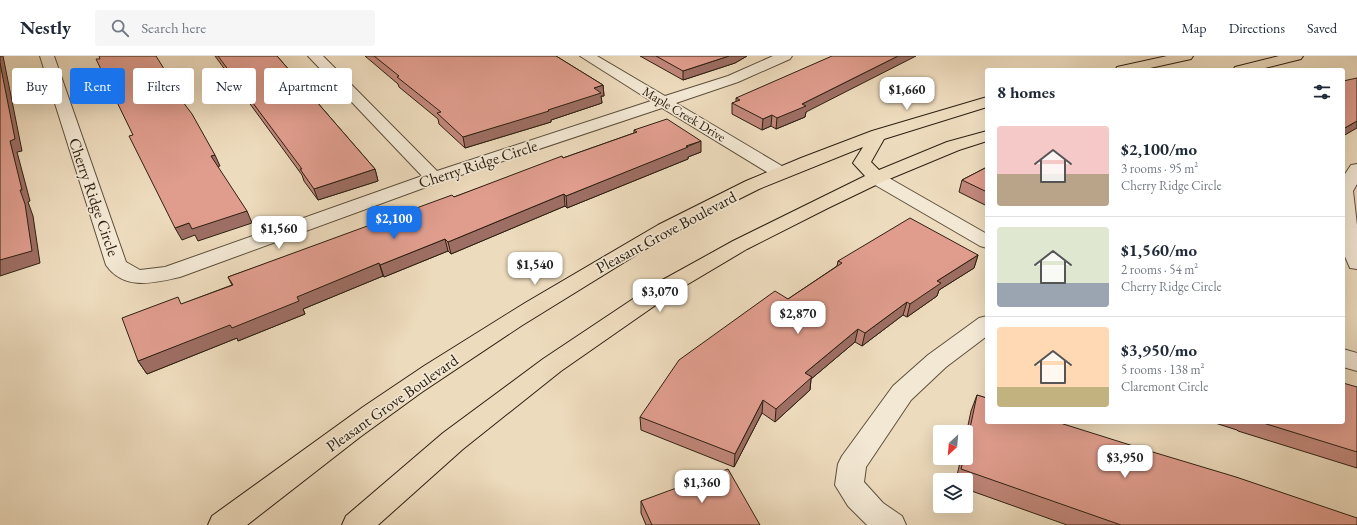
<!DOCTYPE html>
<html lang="en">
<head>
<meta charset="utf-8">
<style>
	:root { --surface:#fff; --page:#f6f6f7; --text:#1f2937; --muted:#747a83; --line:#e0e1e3; --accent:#1a73e8 }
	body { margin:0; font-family:"EB Garamond",serif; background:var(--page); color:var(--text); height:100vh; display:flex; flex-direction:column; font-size:15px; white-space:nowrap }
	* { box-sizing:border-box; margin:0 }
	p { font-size:13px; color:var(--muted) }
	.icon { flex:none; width:22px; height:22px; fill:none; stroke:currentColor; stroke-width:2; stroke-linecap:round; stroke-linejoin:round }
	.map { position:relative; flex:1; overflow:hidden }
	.sheet { position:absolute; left:985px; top:12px; width:360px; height:356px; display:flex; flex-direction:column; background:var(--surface); border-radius:4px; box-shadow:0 4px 16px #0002 }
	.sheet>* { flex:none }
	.top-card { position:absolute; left:12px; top:12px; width:380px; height:36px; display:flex; gap:8px }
	.needle { width:26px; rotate:206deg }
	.controls { position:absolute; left:933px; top:369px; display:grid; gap:8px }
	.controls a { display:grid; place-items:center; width:40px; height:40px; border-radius:4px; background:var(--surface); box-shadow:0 4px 16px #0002; font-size:20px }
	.price { position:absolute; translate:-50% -34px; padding:0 9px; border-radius:8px; background:#fff; color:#222; font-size:13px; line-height:26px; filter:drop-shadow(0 1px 2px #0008) }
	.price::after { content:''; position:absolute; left:50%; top:24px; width:12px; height:9px; margin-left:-6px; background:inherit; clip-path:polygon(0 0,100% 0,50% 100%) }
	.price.current { background:var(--accent); color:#fff }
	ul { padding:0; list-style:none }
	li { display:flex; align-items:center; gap:12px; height:100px; padding:0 12px }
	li+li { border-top:1px solid var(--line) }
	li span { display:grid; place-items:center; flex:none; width:112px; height:80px; border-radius:4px; color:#555 }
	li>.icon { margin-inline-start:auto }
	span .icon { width:48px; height:48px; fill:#fffc; stroke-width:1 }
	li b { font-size:17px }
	h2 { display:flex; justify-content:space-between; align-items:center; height:48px; padding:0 12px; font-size:17px }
	.chip { padding:0 14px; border-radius:4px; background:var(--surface); box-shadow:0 4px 16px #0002; font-size:14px; line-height:36px }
	.chip.current { background:var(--accent); color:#fff }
	header { display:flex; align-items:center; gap:24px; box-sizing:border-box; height:56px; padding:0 20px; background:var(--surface); border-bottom:1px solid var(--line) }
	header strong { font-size:19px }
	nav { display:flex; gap:22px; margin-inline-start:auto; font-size:14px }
	.search { width:280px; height:36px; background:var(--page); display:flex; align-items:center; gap:10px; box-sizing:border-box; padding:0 14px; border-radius:4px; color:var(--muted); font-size:15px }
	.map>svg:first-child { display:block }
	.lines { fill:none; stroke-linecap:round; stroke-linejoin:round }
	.minor-casing { stroke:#5d4f3c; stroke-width:2 }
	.major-casing { stroke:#2d2011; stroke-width:2 }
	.minor { fill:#f3e8d4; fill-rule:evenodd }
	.major { fill:#eddbbd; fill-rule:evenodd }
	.wall { fill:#c1877a; stroke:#2d2011 }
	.shaded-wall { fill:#9d6e63; stroke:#2d2011 }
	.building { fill:#e09d8e; stroke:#2d2011 }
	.labels { text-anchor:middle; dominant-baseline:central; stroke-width:3.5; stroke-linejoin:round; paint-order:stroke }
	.far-street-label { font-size:13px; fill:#2d2011; stroke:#f3e8d4 }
	.street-label { font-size:16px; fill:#2d2011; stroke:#f3e8d4 }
</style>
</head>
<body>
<header>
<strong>Nestly</strong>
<div class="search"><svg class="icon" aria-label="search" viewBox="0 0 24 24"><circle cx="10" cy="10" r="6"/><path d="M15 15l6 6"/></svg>Search here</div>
<nav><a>Map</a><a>Directions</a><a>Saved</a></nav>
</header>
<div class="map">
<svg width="1357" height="469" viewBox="0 0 1357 469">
	<rect width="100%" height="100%" fill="#eddbbd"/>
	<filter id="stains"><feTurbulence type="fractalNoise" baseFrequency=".005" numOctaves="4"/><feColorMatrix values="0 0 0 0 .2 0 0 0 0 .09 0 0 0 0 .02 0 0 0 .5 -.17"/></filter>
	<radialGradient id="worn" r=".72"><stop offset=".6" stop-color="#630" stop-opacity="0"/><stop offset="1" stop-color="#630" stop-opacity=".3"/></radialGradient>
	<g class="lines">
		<g class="minor-casing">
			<path id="minor" d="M40 0H54L126 206 140 214 165 211 422 120 308 0H323L437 115 651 45 580 0H597L665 40 728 20 773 0H792L790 3 738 26 676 47 787 113 790 117 787 121 781 122 775 121 662 52 440 126 180 221C154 227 124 235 106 209Z
				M1357 108V128L1353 135 1357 169V213L1350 212 1343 196V121L1351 109Z
				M876 117 882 118 987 178V192L980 190 870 126 867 122 870 118Z
				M987 260V280L946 311 911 344 866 411 864 426 883 447 902 460 906 469H867L848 450 835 429 838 408 842 400 893 330 928 299 979 262Z
				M1343 293 1357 297V315L1343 311Z"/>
		</g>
		<g class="major-casing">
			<path id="major" d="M1167 0H1193L1191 3 1141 14H1115L1117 11Z
				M1279 0H1303L1301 3 1257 14H1233L1235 11Z
				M987 41V51L884 83 871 106 879 114 947 86 987 75V85L959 94 882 126 828 152 747 193 673 237 561 315 463 393 378 469H342L346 460 443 377 543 303 657 227 733 185 865 120 853 107 863 91 759 133 701 162 644 194 521 270 422 336 360 381 247 469H208L212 460 363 351 424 310 525 247 658 169 746 125 801 102 872 75Z"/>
		</g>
		<use href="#minor" class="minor"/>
		<use href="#major" class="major"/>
	</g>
	<path class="wall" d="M215 0H277L375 113 378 125 318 144 304 125 302 119Z
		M365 0H556L603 29 604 40H601L602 47 551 64V66L465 92 439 68 438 63 399 31 398 28Z
		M640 0H747L735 7 683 24Z
		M736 42 806 56 805 61 776 73 771 70 762 74 732 58V47L736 46Z
		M634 74 701 96 688 101V103L567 152 565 150 451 198 448 195 384 221 383 220 303 253 305 258 238 285 237 282 147 318 138 305 182 248 232 229 228 221 454 141 563 102 634 77Z
		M987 111V150L959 136 962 124Z
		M978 199 974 212 939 234 937 240 907 261 903 259 862 290 855 286 811 323 810 334 775 366 762 357 734 411 641 374 640 361 788 243 837 210 838 205Z
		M1357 331V412L1238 375 1237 374 1212 366H1343Z
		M977 339 1357 469H1067L966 433V424H956L961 402H966V379L971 355Z
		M641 445 760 469H646L641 457Z"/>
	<path class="shaded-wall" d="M0 0H3L22 95 17 96 30 145 28 146 33 160 40 207 0 220V204L20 134 10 85 0 7Z
		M729 0H747L735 7 683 24V15Z
		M898 0H916L806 56 805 61 776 73 777 62 802 48Z
		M166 16 170 27 166 28 161 17Z
		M603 29 604 40H601L602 47 551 64V66L465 92 463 81 548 54 594 32Z
		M772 59 771 70 762 74 763 63Z
		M1357 65V72L1343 80V73Z
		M701 85V96L688 101V103L567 152 566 140Z
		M215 99 220 110 216 111 211 100Z
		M375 113 378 125 318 144 314 133Z
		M564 138 565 150 451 198 448 186Z
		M247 155 252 167 198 185 195 179 182 184 175 172 189 167Z
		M445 183 448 195 384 221 380 209Z
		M978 199 974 212 939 234 937 240 907 261 910 248 937 225Z
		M379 207 383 220 303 253 305 258 238 285 237 282 147 318 138 305Z
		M907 246 903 259 862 290 865 277Z
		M858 273 855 286 811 323 810 334 775 366 776 353 805 317Z
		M763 344 762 357 734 411 735 398Z"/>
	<path class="building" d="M99 0H156L166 16 161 17 192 58 215 99 211 100 247 155 192 173 189 167 175 172 129 80 133 79 96 3H100Z
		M218 0H277L375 113 314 133 300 113H302Z
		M374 0H556L603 29 594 32 601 37 548 54 549 55 463 81 437 57 441 56 397 21 399 20Z
		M656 0H729L683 15Z
		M832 0H898L802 48 806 50 777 62 772 59 763 63 732 47 740 44 736 42Z
		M0 7 15 83 10 85 22 134H20L25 148 32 195 0 204Z
		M1357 22V65L1343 73V25Z
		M667 63 701 85 686 90 688 91 566 140 564 138 448 186 445 183 380 209 379 207 297 241 299 245 232 272 230 269 138 305 122 262 178 241 181 248 233 229 228 221 452 139 454 141 562 100 563 102 637 76 634 74Z
		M987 111V136L962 124Z
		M910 162 978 199 937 225 941 227 910 248 907 246 865 277 858 273 805 317 812 321 776 353 763 344 735 398 640 361 679 304 775 235 788 243 842 207 838 205Z
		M1343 327 1357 331V396L1260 366H1343Z
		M977 339 987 342V366H1057L1146 394 1236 421 1357 462V469H1121L961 413 964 402H966V391Z
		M728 413 760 469H652L641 445Z"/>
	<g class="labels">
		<g class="far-street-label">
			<text transform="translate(684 58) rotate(31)">Maple Creek Drive</text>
		</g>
		<g class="street-label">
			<text transform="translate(478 108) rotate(-18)">Cherry Ridge Circle</text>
			<text transform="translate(94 141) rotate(71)">Cherry Ridge Circle</text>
			<text transform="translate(666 176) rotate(-28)">Pleasant Grove Boulevard</text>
			<text transform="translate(392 347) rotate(-35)">Pleasant Grove Boulevard</text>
		</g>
	</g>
	<rect width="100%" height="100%" filter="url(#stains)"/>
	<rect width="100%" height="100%" fill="url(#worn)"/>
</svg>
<div class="controls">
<a><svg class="needle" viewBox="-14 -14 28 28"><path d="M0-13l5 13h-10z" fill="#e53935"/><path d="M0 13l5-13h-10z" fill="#747a83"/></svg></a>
<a><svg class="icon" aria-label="layers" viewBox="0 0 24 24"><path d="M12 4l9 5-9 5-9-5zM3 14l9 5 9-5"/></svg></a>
</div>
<b class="price" style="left:907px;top:55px">$1,660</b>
<b class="price current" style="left:394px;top:184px">$2,100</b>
<b class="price" style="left:279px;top:194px">$1,560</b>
<b class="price" style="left:535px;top:230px">$1,540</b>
<b class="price" style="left:660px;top:257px">$3,070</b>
<b class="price" style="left:798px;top:279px">$2,870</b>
<b class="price" style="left:1125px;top:423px">$3,950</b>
<b class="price" style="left:702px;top:448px">$1,360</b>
<div class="top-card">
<a class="chip">Buy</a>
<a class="chip current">Rent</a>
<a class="chip">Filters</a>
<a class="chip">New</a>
<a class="chip">Apartment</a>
</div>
<section class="sheet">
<h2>8 homes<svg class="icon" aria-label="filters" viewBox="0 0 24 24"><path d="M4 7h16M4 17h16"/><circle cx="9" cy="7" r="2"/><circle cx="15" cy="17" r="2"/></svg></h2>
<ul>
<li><span style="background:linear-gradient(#f6c9c9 60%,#b9a48a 0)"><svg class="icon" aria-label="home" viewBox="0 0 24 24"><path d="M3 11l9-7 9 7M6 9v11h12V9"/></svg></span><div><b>$2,100/mo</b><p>3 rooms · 95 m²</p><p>Cherry Ridge Circle</p></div></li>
<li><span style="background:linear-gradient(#dfe7d0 70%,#9aa5b1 0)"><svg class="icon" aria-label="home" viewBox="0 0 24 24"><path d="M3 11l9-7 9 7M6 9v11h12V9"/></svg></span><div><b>$1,560/mo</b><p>2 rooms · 54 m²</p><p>Cherry Ridge Circle</p></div></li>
<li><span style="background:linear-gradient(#ffd9b3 75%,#c2b280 0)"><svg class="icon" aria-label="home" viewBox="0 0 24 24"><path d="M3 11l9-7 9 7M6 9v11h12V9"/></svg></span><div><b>$3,950/mo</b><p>5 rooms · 138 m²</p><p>Claremont Circle</p></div></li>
</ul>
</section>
</div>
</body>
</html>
